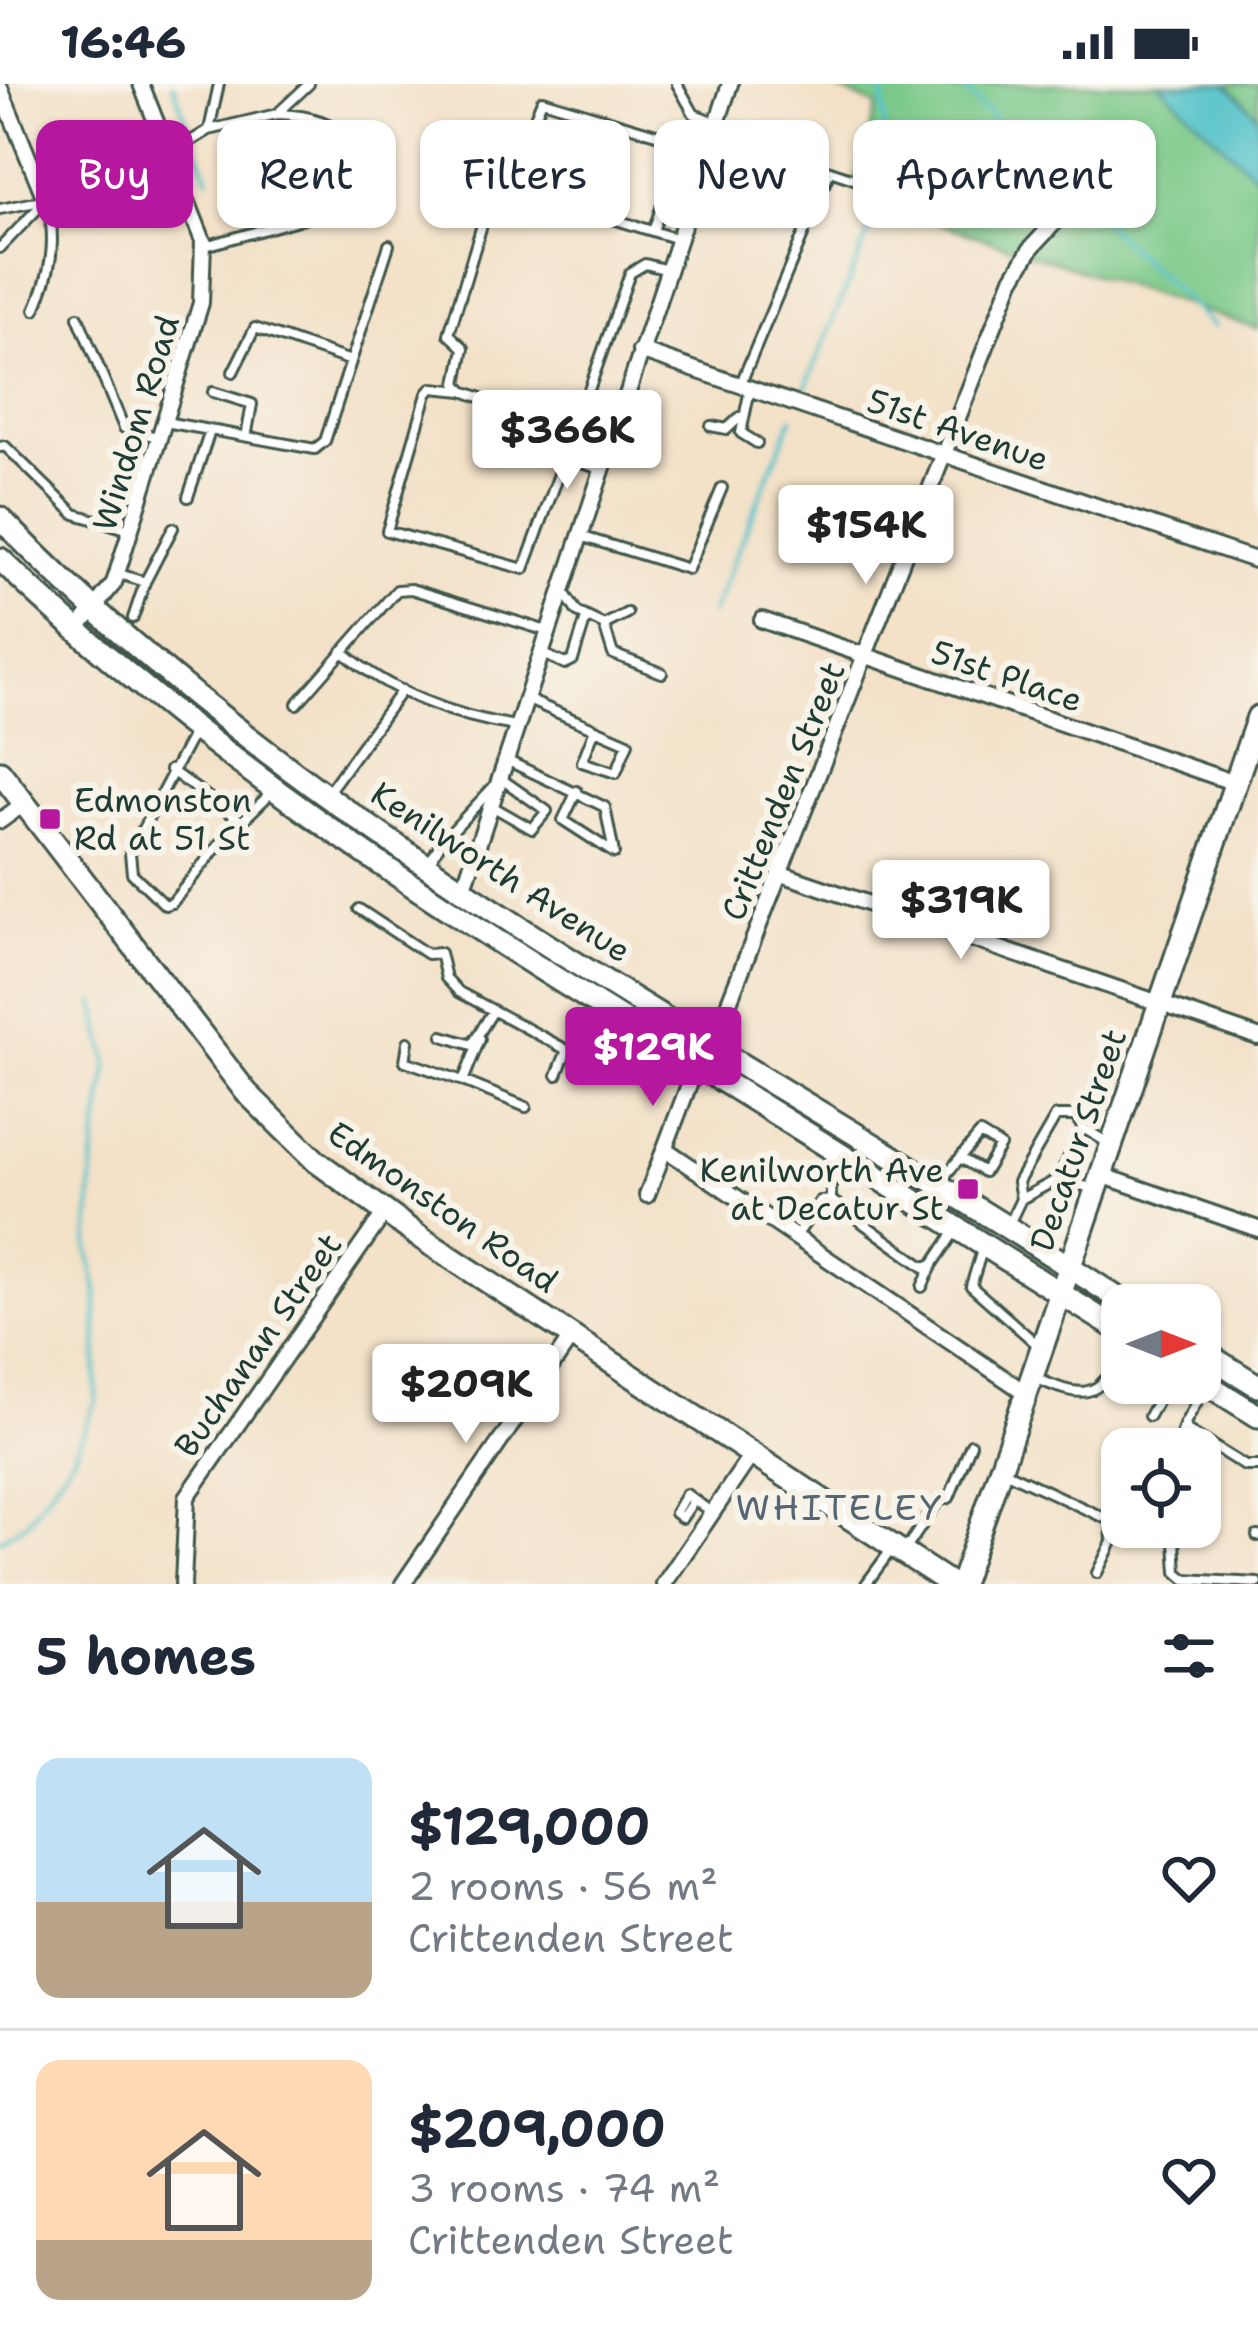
<!DOCTYPE html>
<html lang="en">
<head>
<meta charset="utf-8">
<style>
	:root { --surface:#fff; --page:#f6f6f7; --text:#1f2937; --muted:#747a83; --line:#e0e1e3; --accent:#b5179e }
	body { margin:0; font-family:"Shantell Sans",sans-serif; background:var(--page); color:var(--text); height:100vh; display:flex; flex-direction:column; font-size:45px; white-space:nowrap }
	* { box-sizing:border-box; margin:0 }
	p { font-size:39px; color:var(--muted) }
	.icon { flex:none; width:66px; height:66px; fill:none; stroke:currentColor; stroke-width:2; stroke-linecap:round; stroke-linejoin:round }
	.map { position:relative; height:1500px; overflow:hidden }
	.details { display:flex; flex-direction:column; background:var(--surface); flex:1 }
	.details>* { flex:none }
	.top-card { position:absolute; left:36px; top:36px; width:1188px; height:108px; display:flex; gap:24px }
	.needle { width:78px; rotate:90deg }
	.tools { position:absolute; left:1101px; top:1200px; display:grid; gap:24px }
	.tools a { display:grid; place-items:center; width:120px; height:120px; border-radius:24px; background:var(--surface); box-shadow:0 3px 9px #0004; font-size:60px }
	.price { position:absolute; translate:-50% -102px; padding:0 27px; border-radius:12px; background:#fff; color:#222; font-size:39px; line-height:78px; filter:drop-shadow(0 3px 6px #0008) }
	.price::after { content:''; position:absolute; left:50%; top:72px; width:36px; height:27px; margin-left:-18px; background:inherit; clip-path:polygon(0 0,100% 0,50% 100%) }
	.price.selected { background:var(--accent); color:#fff }
	ul { padding:0; list-style:none }
	li { display:flex; align-items:center; gap:36px; height:300px; padding:0 36px }
	li+li { border-top:3px solid var(--line) }
	li span { display:grid; place-items:center; flex:none; width:336px; height:240px; border-radius:24px; color:#555 }
	li>.icon { margin-inline-start:auto }
	span .icon { width:144px; height:144px; fill:#fffc; stroke-width:1 }
	li b { font-size:51px }
	h2 { display:flex; justify-content:space-between; align-items:center; height:144px; padding:0 36px; font-size:51px }
	.pill { padding:0 42px; border-radius:24px; background:var(--surface); box-shadow:0 3px 9px #0004; font-size:42px; line-height:108px }
	.pill.selected { background:var(--accent); color:#fff }
	.status { display:flex; justify-content:space-between; align-items:center; height:84px; padding:0 60px; background:var(--surface); direction:ltr }
	.status svg { height:33px; fill:currentColor }
	.map>svg:first-child { display:block }
	.green { fill:#7ac98a; stroke:#4c835f; stroke-width:3 }
	.water { fill:#55c3ca; stroke:#3a807f; stroke-width:3 }
	.lines { fill:none; stroke-linecap:round; stroke-linejoin:round }
	.stream { stroke:#55c3ca; stroke-width:4.5 }
	.lane-casing { stroke:#3f564a; stroke-width:14 }
	.street-casing { stroke:#3f564a; stroke-width:20 }
	.secondary-casing { stroke:#3f564a; stroke-width:27 }
	.primary-casing { stroke:#3f564a; stroke-width:27 }
	.lane { stroke:#fff; stroke-width:8 }
	.street { stroke:#fff; stroke-width:14 }
	.secondary { stroke:#fff; stroke-width:21 }
	.primary { stroke:#fff; stroke-width:21 }
	.poi-dot { fill:#b5179e; stroke:#f7f3e8; stroke-width:4.5 }
	.labels { text-anchor:middle; dominant-baseline:central; stroke-width:12; stroke-linejoin:round; paint-order:stroke }
	.street-label { font-size:33px; fill:#1f3d34; stroke:#f7f3e8 }
	.poi-label { font-size:33px; fill:#1f3d34; stroke:#f7f3e8; text-anchor:start }
	.neighbourhood-label { font-size:36px; letter-spacing:3px; fill:#576674; stroke:#f7f3e8 }
</style>
</head>
<body>
<div class="status"><b>16:46</b><svg viewBox="0 0 49 12"><path d="M0 12V9h3v3zM5 12V6h3v6zM10 12V3h3v9zM15 12V0h3v12zM26 1h20v11H26zM47 4h2v5h-2z"/></svg></div>
<div class="map">
<svg width="1258" height="1500" viewBox="0 0 1258 1500">
	<rect width="100%" height="100%" fill="#f7f3e8"/>
	<filter id="ink" filterUnits="userSpaceOnUse"><feTurbulence type="fractalNoise" baseFrequency=".00833" numOctaves="2"/><feDisplacementMap in="SourceGraphic" scale="24" xChannelSelector="R" yChannelSelector="G"/><feConvolveMatrix kernelMatrix="1 2 1 2 8 2 1 2 1" color-interpolation-filters="sRGB"/></filter>
	<filter id="wash" filterUnits="userSpaceOnUse"><feTurbulence type="fractalNoise" baseFrequency=".004" numOctaves="4" result="noise"/><feDisplacementMap in="SourceGraphic" scale="48" xChannelSelector="R" yChannelSelector="G"/><feGaussianBlur stdDeviation="2.7" result="paint"/><feColorMatrix in="noise" values="0 0 0 0 0 0 0 0 0 0 0 0 0 0 0 0 0 1.4 0 .05"/><feComposite in="paint" operator="in"/></filter>
	<g filter="url(#wash)">
		<rect width="100%" height="100%" fill="#f3e1c8"/>
		<path class="green" d="M826 0H947L955 8 969 7 970 0H1258V245L883 121 893 94 856 93 877 22Z"/>
		<path class="water" d="M1159 0H1226L1258 32V94Z"/>
		<g class="lines">
			<path class="stream" d="M173 0 188 42
				M958 0 1214 243
				M196 62 208 95
				M802 312 888 102 882 0
				M712 529 792 334
				M0 1456 28 1437 73 1373 96 1317 97 1208 88 1160 94 1068 108 980 95 918"/>
		</g>
	</g>
	<g filter="url(#ink)">
		<g class="lines">
			<g class="lane-casing">
				<path id="lane" d="M677 0 694 30 715 38
					M277 30C350 32 362 64 381 130
					M209 46 277 30 309 0
					M170 70 209 46 219 0
					M812 80 830 87
					M562 119 536 110 516 80 542 16 706 65
					M488 121 449 250 464 264 457 299 463 307 530 332 565 374 601 385
					M571 122 678 155
					M0 125 46 116 0 164
					M653 147 684 58
					M205 162 312 132
					M35 226C50 191 57 160 48 123
					M78 233 124 344 157 353
					M233 288 255 244 351 277
					M741 299 830 87 860 97
					M750 305 741 349 757 359
					M463 307 432 304 427 310 387 447 524 485 565 374
					M213 308 252 320 247 348
					M165 338 315 365 325 357 389 161
					M711 342 727 345 740 333
					M610 359 576 343 630 189 645 180 668 186
					M0 363 5 362 75 430 130 446
					M188 413 210 347
					M580 452 688 485 722 404
					M119 490 145 498 173 444
					M562 505 577 528 604 541 627 529
					M133 534 145 498
					M604 541 613 570 662 589
					M342 567C388 608 455 633 516 642
					M541 569 565 580 573 576 586 534
					M526 615 628 659 616 689 582 678 595 645
					M297 620 397 506 411 505 547 547
					M194 648 130 769 132 789 165 821 172 819 221 758 272 708
					M506 676 605 723 614 769 563 736 577 707
					M170 686 244 739
					M329 707 402 606
					M381 712 438 753 439 762 428 781
					M490 721 532 745 547 727 500 694
					M440 760 497 699
					M359 825 427 870 440 869 446 894 459 908 567 966 557 991
					M443 952 472 961 493 927
					M408 958 405 977 463 997 480 955
					M463 997 526 1023
					M844 1077 831 1095V1116L924 1183 933 1180 955 1147
					M1058 1095 1083 1044
					M939 1099 980 1050 1000 1062 984 1088 960 1074
					M1021 1115 1058 1095 1095 1105
					M1008 1142 1021 1115 1018 1098 1056 1032H1075L1083 1044 1110 1060
					M795 1154 820 1117 831 1116
					M983 1163 971 1202 1040 1263
					M922 1203 932 1182
					M1033 1293C1081 1314 1099 1319 1122 1266
					M1138 1299 1160 1312
					M1206 1302 1185 1339 1187 1346 1245 1382H1258
					M1149 1332 1167 1299
					M1177 1365 1184 1341
					M1002 1386 1111 1437 1112 1458 1097 1489
					M694 1416 682 1434 675 1429 686 1410 711 1428
					M1174 1443 1177 1488 1185 1495 1258 1499
					M1257 1452H1258
					M906 1465 938 1417 949 1414 971 1360
					M866 1500 891 1466"/>
			</g>
			<g class="street-casing">
				<path id="street" d="M0 4 48 122
					M640 267 1258 477
					M762 536 1235 699
					M75 548 114 499 201 219 203 157 141 0
					M0 737 26 718
					M779 789 1258 953
					M462 809 730 0
					M727 923 1012 196 1032 163 1069 123
					M665 1065 1026 1309
					M1101 1091 1258 1145
					M647 1111 698 977
					M183 1500 187 1413 385 1128
					M403 1500 572 1252
					M664 1500 752 1370"/>
			</g>
			<g class="secondary-casing">
				<path id="secondary" d="M0 688 246 1008 316 1077 421 1154 951 1500
					M961 1500 1258 633"/>
			</g>
			<g class="primary-casing">
				<path id="primary" d="M0 434C322 766 747 969 1128 1221
					M0 475C209 678 450 831 698 982 840 1068 980 1160 1122 1248
					M1200 1266 1258 1302
					M1200 1296 1258 1332"/>
			</g>
			<use href="#lane" class="lane"/>
			<use href="#street" class="street"/>
			<use href="#secondary" class="secondary"/>
			<use href="#primary" class="primary"/>
		</g>
	</g>
	<g class="poi-dot">
		<rect x="38" y="723" width="24" height="24" rx="6"/>
		<rect x="956" y="1093" width="24" height="24" rx="6"/>
	</g>
	<g class="labels">
		<g class="street-label">
			<text transform="translate(136 339) rotate(-73)">Windom Road</text>
			<text transform="translate(958 346) rotate(19)">51st Avenue</text>
			<text transform="translate(1007 592) rotate(19)">51st Place</text>
			<text transform="translate(783 707) rotate(-68)">Crittenden Street</text>
			<text transform="translate(501 788) rotate(33)">Kenilworth Avenue</text>
			<text transform="translate(1078 1056) rotate(-71)">Decatur Street</text>
			<text transform="translate(443 1123) rotate(35)">Edmonston Road</text>
			<text transform="translate(258 1261) rotate(-55)">Buchanan Street</text>
		</g>
		<g class="poi-label">
			<text x="74" y="716">Edmonston<tspan x="74" dy="38">Rd at 51 St</tspan></text>
			<text x="944" y="1086" text-anchor="end">Kenilworth Ave<tspan x="944" dy="38">at Decatur St</tspan></text>
		</g>
		<g class="neighbourhood-label">
			<text x="840" y="1423">WHITELEY</text>
		</g>
	</g>
</svg>
<div class="tools">
<a><svg class="needle" viewBox="-14 -14 28 28"><path d="M0-13l5 13h-10z" fill="#e53935"/><path d="M0 13l5-13h-10z" fill="#747a83"/></svg></a>
<a><svg class="icon" aria-label="locate" viewBox="0 0 24 24"><circle cx="12" cy="12" r="6"/><path d="M12 2v4M12 18v4M2 12h4M18 12h4"/></svg></a>
</div>
<b class="price" style="left:567px;top:408px">$366K</b>
<b class="price" style="left:866px;top:503px">$154K</b>
<b class="price" style="left:961px;top:878px">$319K</b>
<b class="price selected" style="left:653px;top:1025px">$129K</b>
<b class="price" style="left:466px;top:1362px">$209K</b>
<div class="top-card">
<a class="pill selected">Buy</a>
<a class="pill">Rent</a>
<a class="pill">Filters</a>
<a class="pill">New</a>
<a class="pill">Apartment</a>
</div>
</div>
<section class="details">
<h2>5 homes<svg class="icon" aria-label="filters" viewBox="0 0 24 24"><path d="M4 7h16M4 17h16"/><circle cx="9" cy="7" r="2"/><circle cx="15" cy="17" r="2"/></svg></h2>
<ul>
<li><span style="background:linear-gradient(#bfe0f5 60%,#b9a48a 0)"><svg class="icon" aria-label="home" viewBox="0 0 24 24"><path d="M3 11l9-7 9 7M6 9v11h12V9"/></svg></span><div><b>$129,000</b><p>2 rooms · 56 m²</p><p>Crittenden Street</p></div><svg class="icon" aria-label="heart" viewBox="0 0 24 24"><path d="M12 20l-8-8c-3-5 5-10 8-4 3-6 11-1 8 4z"/></svg></li>
<li><span style="background:linear-gradient(#ffd9b3 75%,#b9a48a 0)"><svg class="icon" aria-label="home" viewBox="0 0 24 24"><path d="M3 11l9-7 9 7M6 9v11h12V9"/></svg></span><div><b>$209,000</b><p>3 rooms · 74 m²</p><p>Crittenden Street</p></div><svg class="icon" aria-label="heart" viewBox="0 0 24 24"><path d="M12 20l-8-8c-3-5 5-10 8-4 3-6 11-1 8 4z"/></svg></li>
</ul>
</section>
</body>
</html>
